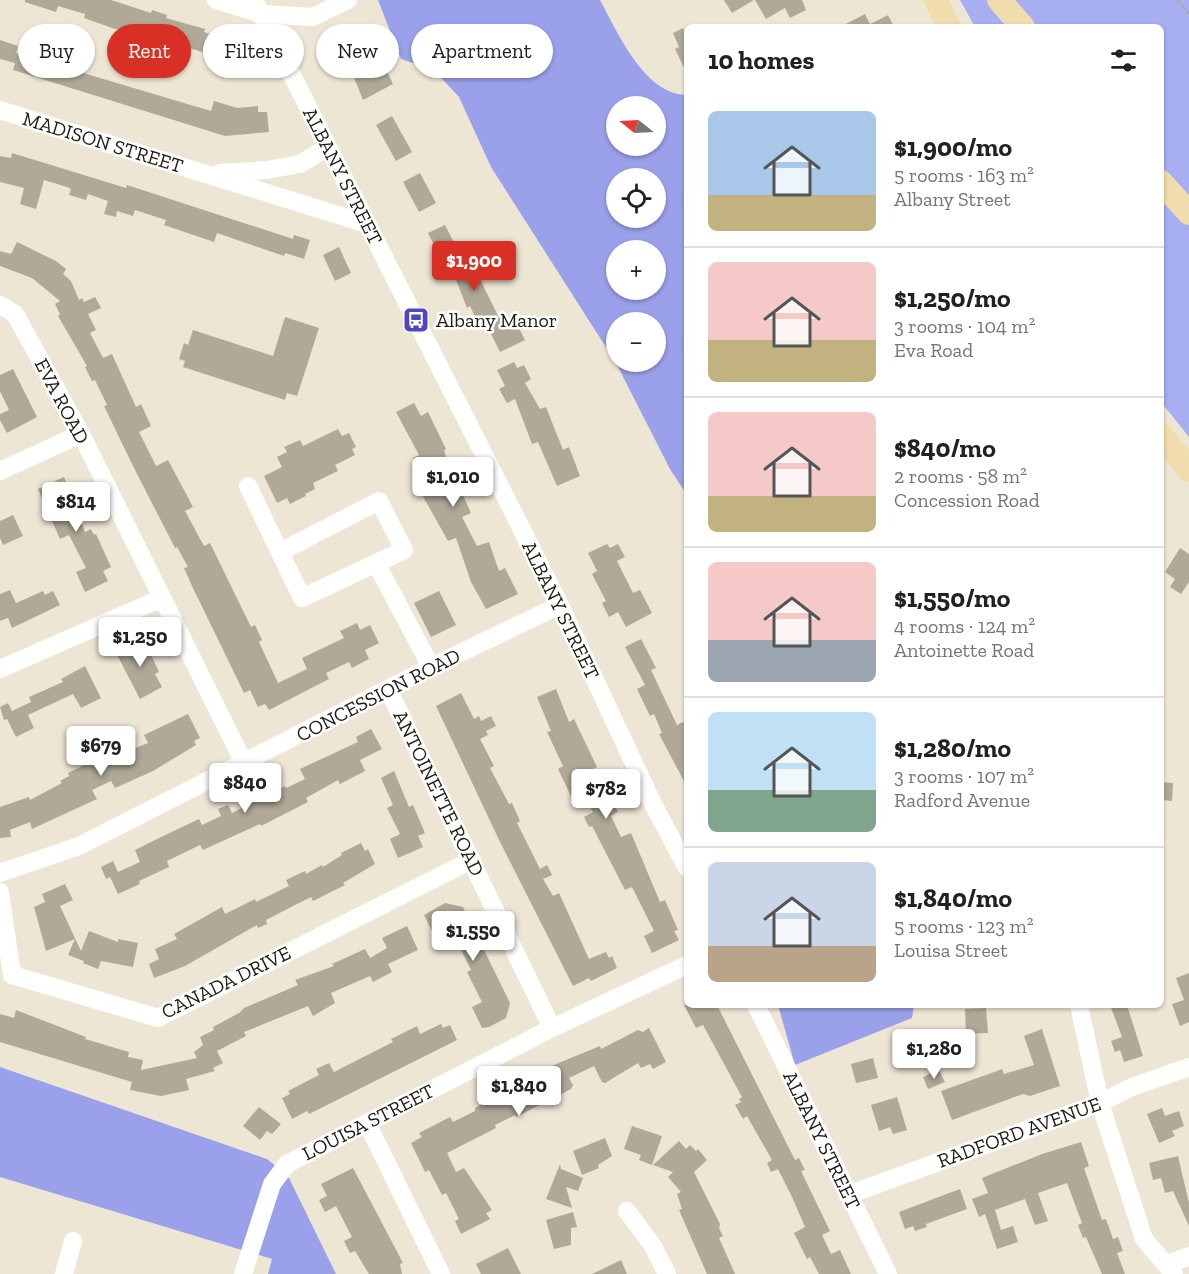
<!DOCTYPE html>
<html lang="en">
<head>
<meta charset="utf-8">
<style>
	:root { --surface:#fff; --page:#f6f6f6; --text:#202124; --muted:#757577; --line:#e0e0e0; --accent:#d93025 }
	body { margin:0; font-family:"Zilla Slab",serif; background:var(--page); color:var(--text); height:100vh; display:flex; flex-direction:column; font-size:22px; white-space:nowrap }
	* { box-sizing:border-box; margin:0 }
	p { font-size:20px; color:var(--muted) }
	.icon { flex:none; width:33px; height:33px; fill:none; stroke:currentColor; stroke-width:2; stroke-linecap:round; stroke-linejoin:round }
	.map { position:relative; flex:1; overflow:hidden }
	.drawer { position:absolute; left:684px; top:24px; width:480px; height:984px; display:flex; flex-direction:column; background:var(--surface); border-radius:9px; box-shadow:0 2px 4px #0004 }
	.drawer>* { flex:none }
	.banner { position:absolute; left:18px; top:24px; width:570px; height:54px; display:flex; gap:12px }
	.needle { width:39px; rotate:288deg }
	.controls { position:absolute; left:606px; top:96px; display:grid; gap:12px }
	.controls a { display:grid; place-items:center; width:60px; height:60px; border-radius:50%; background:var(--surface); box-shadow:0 2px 4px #0004; font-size:30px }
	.price { position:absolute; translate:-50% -51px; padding:0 14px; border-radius:6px; background:#fff; color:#222; font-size:20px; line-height:39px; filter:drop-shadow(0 2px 3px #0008) }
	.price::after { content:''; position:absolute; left:50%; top:36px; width:18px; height:14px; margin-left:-9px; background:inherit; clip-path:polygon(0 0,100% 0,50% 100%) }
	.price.on { background:var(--accent); color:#fff }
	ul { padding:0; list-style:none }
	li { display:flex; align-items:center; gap:18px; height:150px; padding:0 24px }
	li+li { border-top:2px solid var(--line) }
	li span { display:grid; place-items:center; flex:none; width:168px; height:120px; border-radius:9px; color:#555 }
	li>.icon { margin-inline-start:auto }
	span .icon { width:72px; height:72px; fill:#fffc; stroke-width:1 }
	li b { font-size:26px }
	h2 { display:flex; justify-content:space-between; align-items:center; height:72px; padding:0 24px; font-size:26px }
	.tag { padding:0 21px; border-radius:27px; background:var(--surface); box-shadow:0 2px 4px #0004; font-size:21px; line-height:54px }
	.tag.on { background:var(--accent); color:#fff }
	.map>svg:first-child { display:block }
	.green { fill:#a8aef2 }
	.forest { fill:#9aa0ea; fill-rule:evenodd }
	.building { fill:#b0a998 }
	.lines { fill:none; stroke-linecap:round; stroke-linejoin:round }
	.path { stroke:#ada799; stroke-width:2; stroke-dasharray:4.5 3; stroke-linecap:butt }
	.minor { stroke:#fff; stroke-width:18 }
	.major { stroke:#f1dcad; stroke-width:24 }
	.labels { text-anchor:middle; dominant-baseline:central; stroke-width:5; stroke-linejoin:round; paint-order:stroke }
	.street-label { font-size:20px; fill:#1d1b15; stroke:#fff }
	.poi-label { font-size:20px; fill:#1d1b15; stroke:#fff; text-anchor:start }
</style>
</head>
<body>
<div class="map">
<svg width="1189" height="1274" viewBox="0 0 1189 1274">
	<rect width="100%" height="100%" fill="#eee6d5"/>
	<path class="green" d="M960 0H1189V437L1161 402V27H975Z"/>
	<path class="forest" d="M378 0H600C618 33 644 94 687 95V495L670 469 616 363 491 167 459 97 434 70 401 59ZM616 106H656V146H616ZM616 178H656V218H616ZM616 250H656V290H616ZM616 322H656V362H616Z
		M778 1005H914L912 1018 795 1065Z
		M0 1067 267 1159 288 1176 336 1274H268L272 1259 0 1177Z"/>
	<path class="building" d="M25 0H111L151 13 152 10 167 15 166 18 205 29 204 32 240 44 239 47 246 49 243 59 234 57 230 68 213 62 215 56 176 44 177 40 135 27 134 33 115 29 84 18 85 14 58 6 56 12 25 2Z
		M724 0H754L732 13Z
		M755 0H802L806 10 790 18 785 8 766 19Z
		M865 14 870 24 888 15 894 27H840Z
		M683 28 687 37V74L675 49 679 47 673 33Z
		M0 40 18 46 16 53 211 111 214 101 237 108 258 106V112H267L269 132 225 136 13 70 15 63 0 59Z
		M364 58 370 70 379 66 380 69 385 67 393 84 363 100 349 65Z
		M392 116 412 152 396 161 376 125Z
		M12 153 126 188 127 185 293 239 294 235 310 240 304 259 285 253 284 256 217 233 214 242 164 225 166 220 135 210 133 216 117 211 116 217 104 214 108 201 88 194 86 200 69 195 71 189 67 187 44 180 36 209 20 204 24 188 0 182V156L11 158Z
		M420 173 436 203 419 212 403 182Z
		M445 225 472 278 478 275 499 318 503 317 509 330 518 326 525 340 500 352 483 318 477 321 470 306 467 308 451 267 443 263 428 233Z
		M17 242 56 261 66 269 63 274 71 281 79 300 82 298 84 302 95 297 101 308 88 314 96 330 90 333 103 358 112 354 136 407 141 404 151 426 139 432 156 466 168 460 193 507 185 511 204 546 210 543 251 627 255 625 262 640 259 642 278 683 307 669 302 658 344 638 340 631 357 623 360 630 370 625 379 643 365 650 369 659 352 668 349 662 326 673 329 679 269 710 265 704 258 707 250 690 244 693 192 586 184 568 188 567 177 547 175 548 134 468 104 406 107 405 95 380 92 381 85 367 87 366 58 316 60 314 55 304 60 301 32 278 0 266V251L11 254Z
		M339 247 351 273 335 281 323 255Z
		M285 317 319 328 297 396 287 393 285 400 183 367 185 361 179 359 184 343 188 345 193 330 273 356Z
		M514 362 517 368 524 365 531 379 525 383 540 409 546 407 563 450 569 447 580 476 557 486 538 442 532 444 515 399 507 403 499 389 505 386 497 370Z
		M13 369 37 417 7 433 0 420V414L9 410 0 391V375Z
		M414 403 421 416 428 412 446 449 444 450 447 460 471 513 462 517 477 546 489 542 499 571 505 568 518 594 486 609 471 582 456 538 448 541 420 491 427 487 413 458 419 455 396 412Z
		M338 429 342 436 349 433 356 447 352 449 355 455 335 465 338 471 313 483 315 489 305 494 306 496 290 504 287 498 277 503 264 476 282 467 277 457 287 452 284 447 300 440 303 446Z
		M64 477 85 532 91 529 94 535 96 534 111 567 103 571 108 581 85 592 76 572 86 568 69 535 60 539 38 489Z
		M13 515 23 536 3 545 0 538V521Z
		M607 544 610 548 618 544 625 557 617 561 633 593 640 590 652 613 626 627 618 612 609 617 602 603 606 601 592 574 597 571 588 553Z
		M1180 548 1189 554V582L1181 594 1170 587 1175 579 1165 572Z
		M10 590 16 603 43 591 45 595 53 591 60 605 12 628 8 618 0 621V594Z
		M439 591 456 625 431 637 414 603Z
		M641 639 656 668 651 670 677 725 683 722 687 729V787L659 734 662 733 654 714 650 716 637 689 645 685 625 647Z
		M138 640 141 645 147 646 159 672 155 674 162 687 140 699 115 651Z
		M85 666 101 698 81 708 73 694 28 715 34 728 16 737 7 719 4 720 0 707 8 703 12 711 31 702 29 697 63 682 61 679Z
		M556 689 569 722 574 719 597 767 589 771 598 790 604 786 618 812 611 816 621 837 631 833 660 902 665 900 678 930 674 931 679 940 652 953 644 936 654 931 632 887 625 890 592 826 589 827 584 817 593 812 581 791 571 796 558 769 563 766 547 732 551 731 537 697Z
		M461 693 474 719 479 716 481 721 491 716 496 726 486 731 488 735 480 739 494 766 490 768 509 804 512 803 520 821 517 823 540 869 547 865 552 875 543 879 553 896 559 893 589 959 606 952 609 958 612 956 617 968 591 981 589 978 573 986 499 840 436 706Z
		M188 714 200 738 194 741 196 745 153 771 115 788 111 781 92 790 97 799 86 804 32 829 30 822 10 830 11 837 0 838V807L29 797 30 800 62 783 60 781 69 776 68 773 96 759 98 763 148 743 144 735Z
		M371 729 382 749 360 760 365 771 340 784 338 780 306 798 308 802 261 826 260 824 203 850 200 845 167 861 169 867 139 881 140 884 118 894 110 877 106 879 101 867 113 861 118 872 140 862 135 850 159 838 199 819 202 825 221 816 218 809 228 805 232 813 285 786 286 788 305 779 300 769 358 742 356 737Z
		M394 771 409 807 413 805 425 833 418 836 423 847 398 858 390 839 400 834 387 808 393 805 381 778Z
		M1161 782 1173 783 1172 801 1161 800Z
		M361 843 365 851 368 849 375 864 343 883 345 885 313 901 311 897 293 906 266 920 267 924 258 928 257 925 185 966 154 978 149 964 159 959 155 949 177 939 174 934 222 907 225 914 255 899 256 902 289 886 286 880 305 871 306 874 322 865 323 867 342 855 341 853Z
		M65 884 73 900 60 906 81 951 89 931 118 942V939L138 943 133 967 101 961 98 969 83 963 84 961 68 955 75 939 46 951 34 907 45 902 42 894Z
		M445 903 463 907 510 1003 506 1018 489 1027 482 1028 472 1007 482 1002 467 972 471 970 451 929 435 937 424 915Z
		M407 926 418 950 388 964 392 972 373 982 370 976 331 993 335 1003 313 1016 308 1006 244 1032 246 1036 217 1051 223 1063 213 1068 215 1071 186 1079 189 1090 161 1096 130 1090 132 1082 0 1042V1014L14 1018 16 1010 86 1037 85 1039 129 1052 128 1057 143 1060 141 1070 197 1058 194 1052 203 1045 200 1037 214 1030 213 1027 239 1013 244 1008 298 985 295 980 334 966 332 964 365 949 370 958 387 948 382 938Z
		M1189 973V1022L1180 1026 1172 1004 1184 1000 1176 978Z
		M684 1005H717L795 1160 799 1158 805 1170 801 1171 830 1231 822 1235 831 1254 840 1250 851 1274H819L810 1257 807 1259 794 1233 805 1227 792 1197 778 1169 771 1172 767 1163 772 1160 747 1116 743 1119 735 1105 741 1102 739 1099 742 1097 703 1025 696 1028Z
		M1110 1005H1127L1143 1056 1124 1062 1120 1050 1115 1052 1111 1041 1122 1037Z
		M986 1008 988 1033 966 1034 965 1009Z
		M441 1024 443 1028 450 1025 457 1040 309 1114 307 1111 292 1119 282 1098 290 1094 288 1091 319 1075 316 1069 329 1063 334 1072 393 1042 391 1039 417 1026 420 1034Z
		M649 1028 666 1062 653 1069 650 1064 641 1068 638 1063 605 1083 602 1082 594 1066 569 1078 573 1085 571 1089 516 1117 515 1115 495 1125 496 1128 447 1153 456 1172 464 1168 492 1210 486 1213 490 1219 461 1234 455 1221 459 1219 446 1193 442 1195 429 1170 425 1172 411 1143 422 1137 419 1133 450 1117 453 1122 475 1111V1108L484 1103 483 1100 516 1084 518 1088 540 1078 537 1073 561 1062 600 1046 601 1049 638 1030 643 1032Z
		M1042 1029 1060 1086 1030 1096 1023 1094 952 1120 941 1091 997 1071 1002 1069 1004 1074 1034 1065 1024 1036Z
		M873 1058 878 1078 856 1083 851 1064Z
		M939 1070 945 1082 928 1089 923 1077Z
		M897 1097 907 1130 893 1134 890 1127 879 1131 871 1105Z
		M259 1107 281 1124 272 1134 267 1131 260 1140 243 1126Z
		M1162 1108 1165 1116 1179 1111 1184 1126 1172 1131 1175 1136 1159 1143 1147 1114Z
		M632 1126 662 1136 652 1165 639 1160 641 1155 624 1149Z
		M605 1138 612 1156 598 1165 599 1168 582 1175 573 1151Z
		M679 1141 686 1149 690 1145 696 1151 698 1149 707 1160 694 1172 720 1224 719 1228 723 1236 719 1238 735 1274H707L679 1210 682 1209 677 1194 681 1192 668 1177 673 1172 653 1165Z
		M1081 1142 1089 1166 1084 1168 1102 1220 1106 1219 1113 1239 1118 1237 1123 1251 1117 1253 1125 1274H1102L1086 1237 1083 1238 1078 1225 1082 1223 1067 1183 1038 1193 1048 1221 1035 1225 1025 1199 995 1210 1001 1230 1013 1226 1018 1242 997 1249 985 1214 979 1217 972 1199 988 1193 982 1178 1042 1154Z
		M1178 1156 1189 1203V1226L1173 1191 1165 1193 1161 1178 1153 1180 1149 1163Z
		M560 1164 561 1169 583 1178 578 1191 566 1187 572 1208 546 1199Z
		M353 1168 403 1263 400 1264 402 1274H369L355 1251 350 1253 344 1241 352 1237 336 1206 325 1212 319 1200 327 1196 321 1184Z
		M960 1189 967 1209 926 1224 927 1227 915 1231 913 1226 905 1229 899 1212Z
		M573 1212 577 1227 571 1228V1245L554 1249 546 1220Z
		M508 1248 521 1274H481L476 1264Z
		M621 1260 627 1274H592Z"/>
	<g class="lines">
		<path class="path" d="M1177 0 1189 14"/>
		<path class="minor" d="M216 0 261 14 313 17 348 0
			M254 0 560 605 653 804 687 868
			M0 110 367 224
			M220 173 267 170 300 164 328 147
			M0 305 15 314 81 434 244 763
			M0 471 81 434
			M248 486 302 598 404 550 379 501 280 552
			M376 563 431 667
			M0 669 162 598
			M388 689 552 1028
			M0 873 79 846 431 667 560 605
			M0 892 12 975 158 1018 472 860
			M756 1005 888 1274
			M1079 1005 1100 1103 1144 1239 1174 1274
			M367 1123 441 1274
			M848 1195 1100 1103 1132 1087 1189 1067
			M627 1211 653 1246 667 1274
			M1168 1264 1189 1256
			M64 1274 73 1241
			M243 1274 272 1184 287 1164 552 1028 687 965"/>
		<path class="major" d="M936 0 949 27
			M999 0 1023 27
			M1161 182 1189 213
			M1161 435 1189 470"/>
	</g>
	<defs>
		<g id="bus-square" transform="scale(1.35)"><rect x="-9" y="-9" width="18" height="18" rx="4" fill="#4e47be" stroke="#fff"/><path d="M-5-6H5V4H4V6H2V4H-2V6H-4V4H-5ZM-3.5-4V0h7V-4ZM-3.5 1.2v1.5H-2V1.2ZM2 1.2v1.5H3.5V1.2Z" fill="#fff"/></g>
	</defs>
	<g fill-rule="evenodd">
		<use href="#bus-square" x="416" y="320"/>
	</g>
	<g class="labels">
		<g class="street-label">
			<text transform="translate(103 142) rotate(17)">MADISON STREET</text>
			<text transform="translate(343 176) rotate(63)">ALBANY STREET</text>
			<text transform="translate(62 401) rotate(62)">EVA ROAD</text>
			<text transform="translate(561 610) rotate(64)">ALBANY STREET</text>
			<text transform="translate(378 695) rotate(-27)">CONCESSION ROAD</text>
			<text transform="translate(439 793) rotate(64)">ANTOINETTE ROAD</text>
			<text transform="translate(226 982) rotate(-26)">CANADA DRIVE</text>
			<text transform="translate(368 1122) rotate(-27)">LOUISA STREET</text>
			<text transform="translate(1019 1132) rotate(-20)">RADFORD AVENUE</text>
			<text transform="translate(822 1140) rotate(64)">ALBANY STREET</text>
		</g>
		<g class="poi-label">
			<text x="436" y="320">Albany Manor</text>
		</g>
	</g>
</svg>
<div class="controls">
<a><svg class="needle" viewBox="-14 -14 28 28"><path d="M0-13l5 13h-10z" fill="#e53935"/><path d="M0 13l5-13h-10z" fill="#757577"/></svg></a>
<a><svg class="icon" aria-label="locate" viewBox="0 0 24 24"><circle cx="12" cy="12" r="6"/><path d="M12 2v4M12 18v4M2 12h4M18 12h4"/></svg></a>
<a>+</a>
<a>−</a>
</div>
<b class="price on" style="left:474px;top:292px">$1,900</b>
<b class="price" style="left:453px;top:508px">$1,010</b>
<b class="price" style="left:76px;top:533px">$814</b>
<b class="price" style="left:140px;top:668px">$1,250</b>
<b class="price" style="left:101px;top:777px">$679</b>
<b class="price" style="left:245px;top:814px">$840</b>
<b class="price" style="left:606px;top:820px">$782</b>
<b class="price" style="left:473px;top:962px">$1,550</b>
<b class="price" style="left:934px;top:1080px">$1,280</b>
<b class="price" style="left:519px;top:1117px">$1,840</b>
<div class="banner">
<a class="tag">Buy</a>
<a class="tag on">Rent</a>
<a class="tag">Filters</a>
<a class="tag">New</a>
<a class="tag">Apartment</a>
</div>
<section class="drawer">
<h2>10 homes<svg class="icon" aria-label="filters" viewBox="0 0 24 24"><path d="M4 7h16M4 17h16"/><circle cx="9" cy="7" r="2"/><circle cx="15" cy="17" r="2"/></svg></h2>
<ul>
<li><span style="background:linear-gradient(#a9c7e8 70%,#c2b280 0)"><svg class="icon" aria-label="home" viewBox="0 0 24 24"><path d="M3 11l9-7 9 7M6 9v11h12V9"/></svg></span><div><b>$1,900/mo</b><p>5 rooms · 163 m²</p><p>Albany Street</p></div></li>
<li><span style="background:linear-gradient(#f6c9c9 65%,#c2b280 0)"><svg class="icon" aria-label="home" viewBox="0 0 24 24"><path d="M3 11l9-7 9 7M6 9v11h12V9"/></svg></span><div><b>$1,250/mo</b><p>3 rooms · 104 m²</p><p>Eva Road</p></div></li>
<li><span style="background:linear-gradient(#f6c9c9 70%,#c2b280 0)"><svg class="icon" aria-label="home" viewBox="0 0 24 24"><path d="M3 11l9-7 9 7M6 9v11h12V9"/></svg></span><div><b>$840/mo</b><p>2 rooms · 58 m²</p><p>Concession Road</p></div></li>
<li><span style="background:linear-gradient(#f6c9c9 65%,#9aa5b1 0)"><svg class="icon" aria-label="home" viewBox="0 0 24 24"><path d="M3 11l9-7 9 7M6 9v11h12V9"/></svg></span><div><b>$1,550/mo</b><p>4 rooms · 124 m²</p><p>Antoinette Road</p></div></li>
<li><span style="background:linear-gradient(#bfe0f5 65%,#7fa58c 0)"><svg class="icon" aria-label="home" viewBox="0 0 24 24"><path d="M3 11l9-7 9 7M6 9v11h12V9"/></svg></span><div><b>$1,280/mo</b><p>3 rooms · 107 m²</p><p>Radford Avenue</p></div></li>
<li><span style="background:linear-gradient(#c9d6e8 70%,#b9a48a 0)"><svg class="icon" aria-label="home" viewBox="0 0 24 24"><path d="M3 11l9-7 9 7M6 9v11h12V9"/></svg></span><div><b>$1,840/mo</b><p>5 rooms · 123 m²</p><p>Louisa Street</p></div></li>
</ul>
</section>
</div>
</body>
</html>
